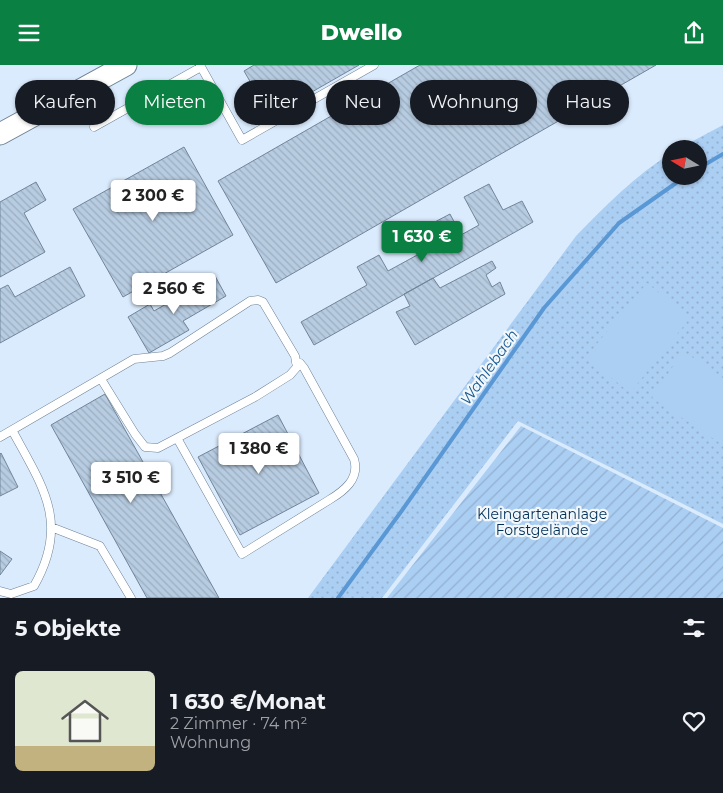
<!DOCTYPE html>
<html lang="de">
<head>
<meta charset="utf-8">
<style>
	:root { --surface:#171b24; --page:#20242c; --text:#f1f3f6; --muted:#9ea1a6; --line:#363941; --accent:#0b8043 }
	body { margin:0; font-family:Montserrat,sans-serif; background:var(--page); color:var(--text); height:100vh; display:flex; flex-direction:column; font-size:19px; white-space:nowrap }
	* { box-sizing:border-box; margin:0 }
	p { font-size:16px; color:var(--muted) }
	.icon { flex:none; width:28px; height:28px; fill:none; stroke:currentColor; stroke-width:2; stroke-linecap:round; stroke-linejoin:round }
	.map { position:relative; height:533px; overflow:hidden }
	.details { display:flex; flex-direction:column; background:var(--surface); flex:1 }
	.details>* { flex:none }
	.banner { position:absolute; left:15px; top:15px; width:694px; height:45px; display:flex; gap:10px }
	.needle { width:32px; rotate:280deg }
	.buttons { position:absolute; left:662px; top:75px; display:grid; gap:10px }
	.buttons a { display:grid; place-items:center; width:45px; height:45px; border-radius:50%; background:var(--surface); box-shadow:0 1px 4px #0004; font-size:25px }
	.price { position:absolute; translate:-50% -42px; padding:0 11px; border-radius:5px; background:#fff; color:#222; font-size:16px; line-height:32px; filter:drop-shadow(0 1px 2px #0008) }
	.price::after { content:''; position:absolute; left:50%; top:30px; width:15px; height:11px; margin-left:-8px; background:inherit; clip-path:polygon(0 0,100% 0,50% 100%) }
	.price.selected { background:var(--accent); color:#fff }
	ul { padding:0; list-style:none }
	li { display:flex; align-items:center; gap:15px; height:125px; padding:0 15px }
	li+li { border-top:1px solid var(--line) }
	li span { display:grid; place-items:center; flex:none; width:140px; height:100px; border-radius:8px; color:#555 }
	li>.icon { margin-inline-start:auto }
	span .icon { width:60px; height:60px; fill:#fffc; stroke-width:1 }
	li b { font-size:21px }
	h2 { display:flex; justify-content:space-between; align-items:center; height:60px; padding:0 15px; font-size:21px }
	.chip { padding:0 18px; border-radius:22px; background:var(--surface); box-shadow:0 1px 4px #0004; font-size:18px; line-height:45px }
	.chip.selected { background:var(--accent); color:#fff }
	header { display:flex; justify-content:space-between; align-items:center; height:65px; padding:0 15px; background:var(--accent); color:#fff; font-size:22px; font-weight:800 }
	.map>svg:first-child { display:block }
	.grass { fill:url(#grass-dots) }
	.garden { fill:url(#garden-furrows) }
	.pitch { fill:#abcef3 }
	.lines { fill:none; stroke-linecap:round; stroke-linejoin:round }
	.stream { stroke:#5998d5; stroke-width:4 }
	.building { fill:url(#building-back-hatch); stroke:#718599 }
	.service-casing { stroke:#6e8195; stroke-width:9 }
	.secondary-casing { stroke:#6e8195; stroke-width:23 }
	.service { stroke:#fff; stroke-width:8 }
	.secondary { stroke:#fff; stroke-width:21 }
	.labels { text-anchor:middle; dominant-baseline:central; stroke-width:4.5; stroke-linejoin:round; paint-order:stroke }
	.park-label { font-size:14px; fill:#002e56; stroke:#f2f7fb }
	.water-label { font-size:15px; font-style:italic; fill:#165a94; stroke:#f2f7fb }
</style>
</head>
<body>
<header><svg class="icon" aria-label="menu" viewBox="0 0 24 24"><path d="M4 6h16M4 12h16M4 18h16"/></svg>Dwello<svg class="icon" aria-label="share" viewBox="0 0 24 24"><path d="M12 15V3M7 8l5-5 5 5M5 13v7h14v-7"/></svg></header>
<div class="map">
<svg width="723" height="533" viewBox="0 0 723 533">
	<defs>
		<pattern id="grass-dots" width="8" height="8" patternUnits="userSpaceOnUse" patternTransform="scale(1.25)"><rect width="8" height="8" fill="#abcef3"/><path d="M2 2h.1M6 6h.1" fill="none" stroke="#92b0d0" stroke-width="1.8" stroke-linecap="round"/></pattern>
		<pattern id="garden-furrows" width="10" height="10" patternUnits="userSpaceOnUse" patternTransform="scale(1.25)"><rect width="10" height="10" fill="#abcef3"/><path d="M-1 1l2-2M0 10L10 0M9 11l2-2" fill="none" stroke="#92b0d0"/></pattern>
		<pattern id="building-back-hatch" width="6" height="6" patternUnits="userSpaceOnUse" patternTransform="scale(1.25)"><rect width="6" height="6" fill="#b7cce1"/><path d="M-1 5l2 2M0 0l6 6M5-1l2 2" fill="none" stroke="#9caec1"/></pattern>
	</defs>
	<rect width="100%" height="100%" fill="#daebfd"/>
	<path class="grass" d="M723 60V459L518 356 382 533H308L576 171C606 140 635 111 671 88V111H699V84H678Z"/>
	<path class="garden" d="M521 361 723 463V533H387Z"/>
	<path class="pitch" d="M647 218 690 253 630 328 586 292Z
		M683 286 723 313V380L652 333Z"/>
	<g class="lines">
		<path class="stream" d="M699 103 723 89
			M338 533 403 444 544 243 619 158 686 111"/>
	</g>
	<path class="building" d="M254 0H359L270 51 244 6Z
		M420 0H656L276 218 218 116Z
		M184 82 233 170 123 232 73 144Z
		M36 117 46 135 24 148 45 187 0 212V137Z
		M489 119 503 145 522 136 533 157 314 280 301 257 367 220 357 202 379 190 388 206 441 177 431 159 450 149 461 170 479 160 464 132Z
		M492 196 496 203 486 210 492 222 500 217 505 229 415 280 396 247 410 241 404 229 433 213 440 223Z
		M70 202 85 231 0 278V224L8 220 15 232Z
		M215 211 226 231 183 256 189 265 149 288 128 252 150 239 154 246Z
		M105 329 219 533H147L51 360Z
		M278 350 319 428 240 470 198 392Z
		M1 388 18 422 0 431V389Z
		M0 486 12 494 0 510Z"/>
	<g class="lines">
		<g class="service-casing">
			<path id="service" d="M200 0 242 75 374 0
				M94 62 201 2
				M0 372 134 294 163 291 170 288 250 236 258 235 263 237 295 291 297 302 290 310 255 332 158 383 145 382 135 369 101 314
				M177 373 242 489 329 435C344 426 360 414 354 394L304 303 300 298 296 297
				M51 462 100 481 131 533
				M0 526 11 529 34 521C70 458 43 422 12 365"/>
		</g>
		<g class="secondary-casing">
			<path id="secondary" d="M0 69 126 0"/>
		</g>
		<use href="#service" class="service"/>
		<use href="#secondary" class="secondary"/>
	</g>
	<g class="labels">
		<g class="park-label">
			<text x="542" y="449">Kleingartenanlage<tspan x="542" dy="16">Forstgelände</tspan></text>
		</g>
		<g class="water-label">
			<text transform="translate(489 302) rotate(-55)">Wahlebach</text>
		</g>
	</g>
</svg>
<div class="buttons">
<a><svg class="needle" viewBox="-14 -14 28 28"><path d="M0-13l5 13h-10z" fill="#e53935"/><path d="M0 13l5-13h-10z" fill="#9ea1a6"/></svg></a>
</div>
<b class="price" style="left:153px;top:157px">2 300 €</b>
<b class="price selected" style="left:422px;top:198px">1 630 €</b>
<b class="price" style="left:174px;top:250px">2 560 €</b>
<b class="price" style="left:259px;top:410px">1 380 €</b>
<b class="price" style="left:131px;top:439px">3 510 €</b>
<div class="banner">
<a class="chip">Kaufen</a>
<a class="chip selected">Mieten</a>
<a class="chip">Filter</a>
<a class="chip">Neu</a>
<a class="chip">Wohnung</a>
<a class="chip">Haus</a>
</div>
</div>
<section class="details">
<h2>5 Objekte<svg class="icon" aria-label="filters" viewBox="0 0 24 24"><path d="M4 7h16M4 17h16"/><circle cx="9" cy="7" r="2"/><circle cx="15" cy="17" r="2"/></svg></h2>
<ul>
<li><span style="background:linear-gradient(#dfe7d0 75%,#c2b280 0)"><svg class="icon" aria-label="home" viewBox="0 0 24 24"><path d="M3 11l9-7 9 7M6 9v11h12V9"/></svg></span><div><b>1 630 €/Monat</b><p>2 Zimmer · 74 m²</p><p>Wohnung</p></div><svg class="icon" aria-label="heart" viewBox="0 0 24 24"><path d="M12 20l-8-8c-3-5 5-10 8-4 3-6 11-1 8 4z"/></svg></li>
</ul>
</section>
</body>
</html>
